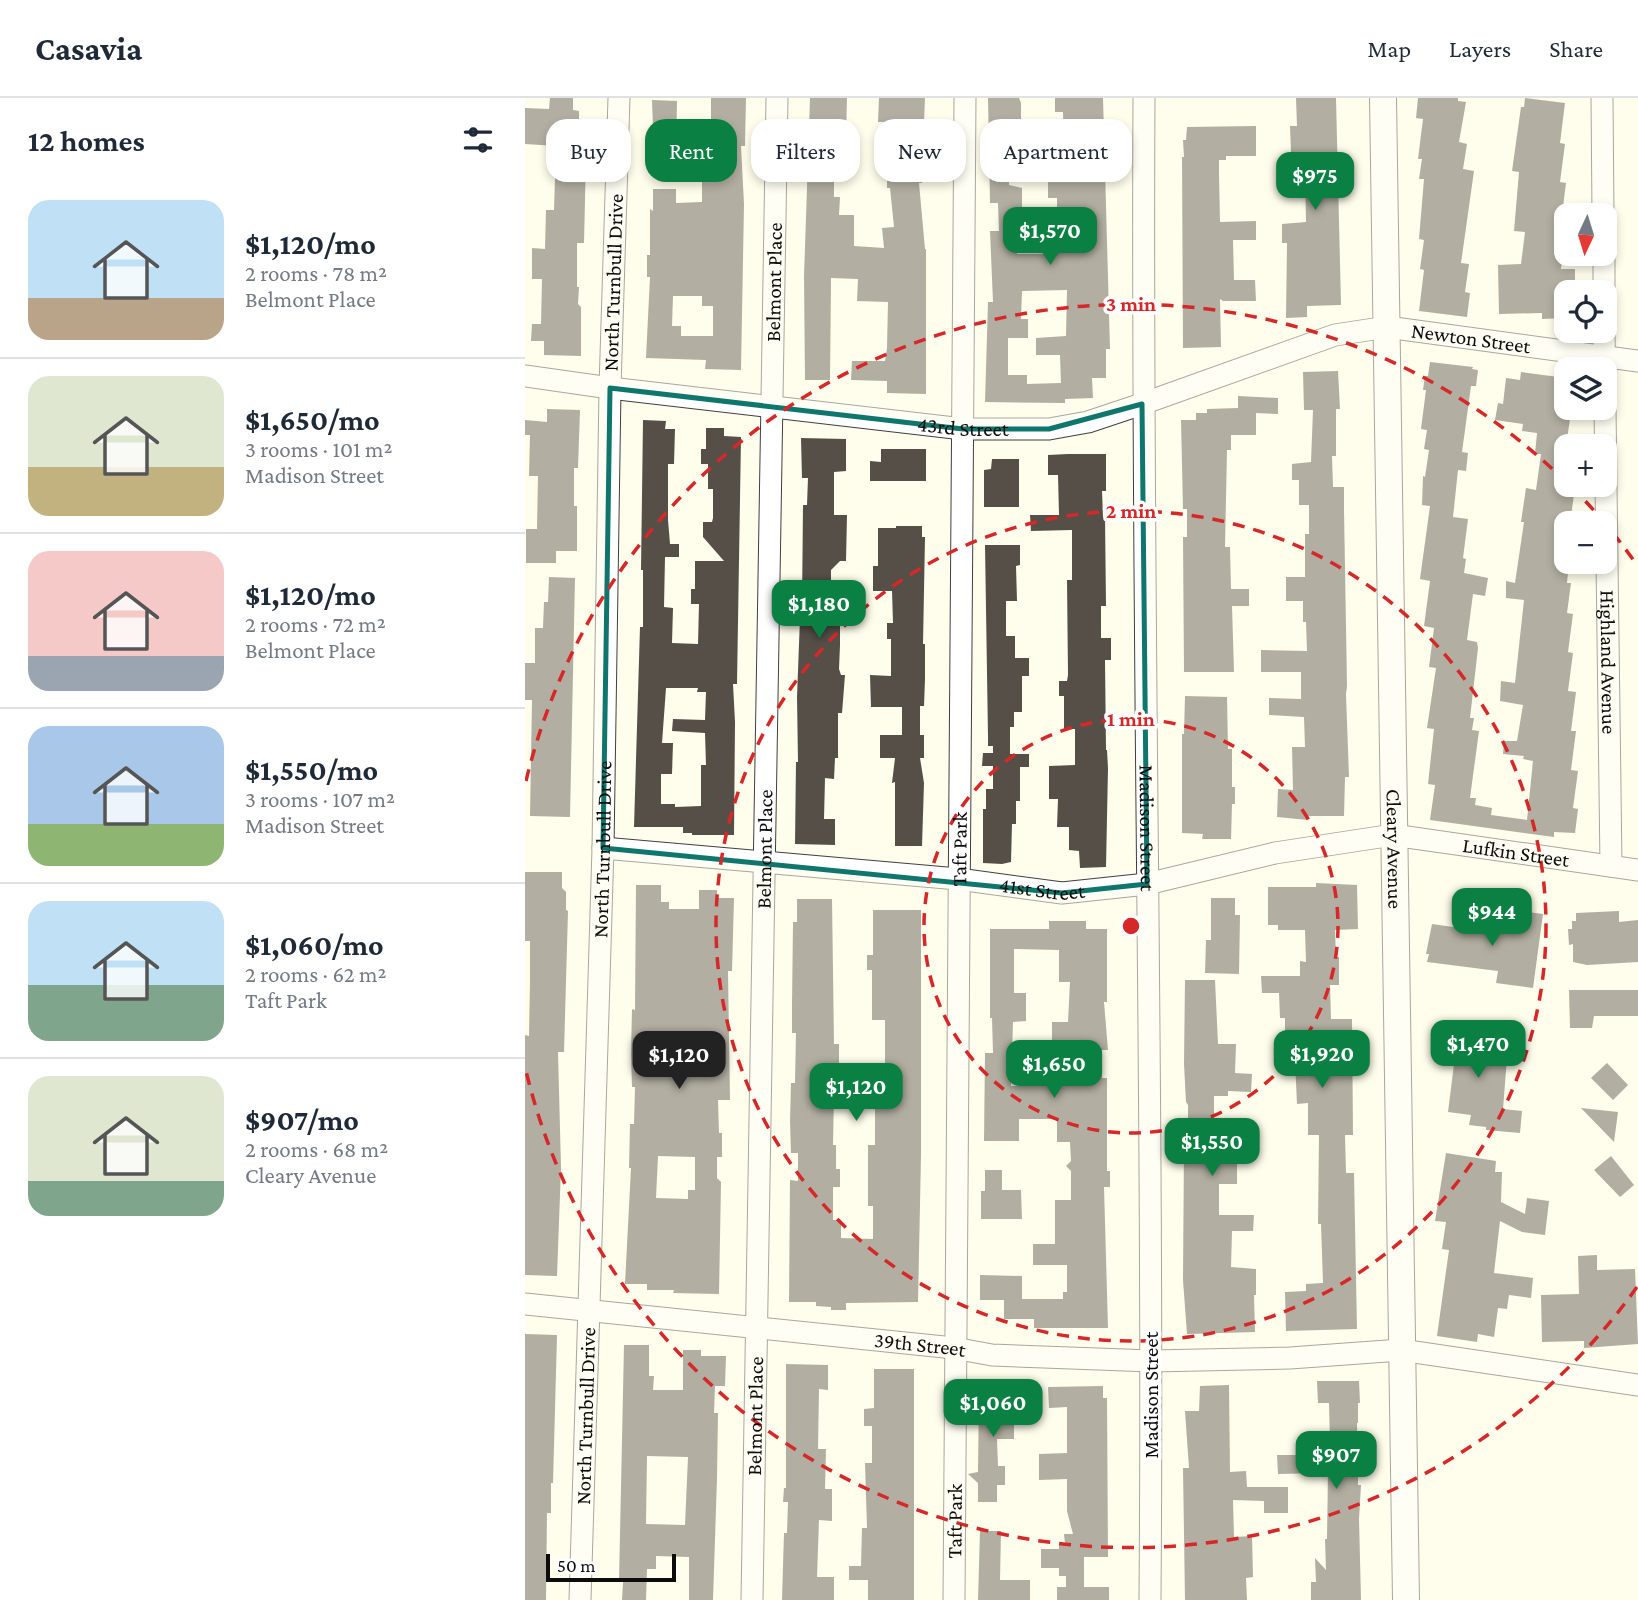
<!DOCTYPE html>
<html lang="en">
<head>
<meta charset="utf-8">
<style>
	:root { --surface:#fff; --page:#f2f2f3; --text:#1f2937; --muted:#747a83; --line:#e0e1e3; --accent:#0b8043 }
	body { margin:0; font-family:"Crimson Pro",serif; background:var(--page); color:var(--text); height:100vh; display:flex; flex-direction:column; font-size:26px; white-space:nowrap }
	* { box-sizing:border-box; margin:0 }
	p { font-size:23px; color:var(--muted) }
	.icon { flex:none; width:38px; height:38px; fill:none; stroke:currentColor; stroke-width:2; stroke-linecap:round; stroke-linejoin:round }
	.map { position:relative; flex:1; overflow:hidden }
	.panel { display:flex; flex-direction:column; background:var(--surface); width:525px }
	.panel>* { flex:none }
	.hud { position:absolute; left:21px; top:21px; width:665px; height:63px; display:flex; gap:14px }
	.needle { width:46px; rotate:184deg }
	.tools { position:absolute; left:1029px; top:105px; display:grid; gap:14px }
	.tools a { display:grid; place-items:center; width:63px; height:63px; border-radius:14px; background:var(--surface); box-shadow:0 4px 10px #0003; font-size:35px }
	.scale { position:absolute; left:21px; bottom:18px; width:130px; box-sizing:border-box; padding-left:7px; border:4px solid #0c0c0c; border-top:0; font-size:19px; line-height:24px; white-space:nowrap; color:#0c0c0c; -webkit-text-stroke:5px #fff; paint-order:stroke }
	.price { position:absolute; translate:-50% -60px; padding:0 16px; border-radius:14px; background:var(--accent); color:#fff; font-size:23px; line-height:46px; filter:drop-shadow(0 2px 4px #0008) }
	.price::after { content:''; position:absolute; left:50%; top:42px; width:21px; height:16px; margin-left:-10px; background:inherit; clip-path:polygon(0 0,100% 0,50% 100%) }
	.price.selected { background:#222; color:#fff }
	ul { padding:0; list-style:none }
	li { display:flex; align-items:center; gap:21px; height:175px; padding:0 28px }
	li+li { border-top:2px solid var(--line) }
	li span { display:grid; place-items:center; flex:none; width:196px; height:140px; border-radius:21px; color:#555 }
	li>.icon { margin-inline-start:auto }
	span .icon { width:84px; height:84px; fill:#fffc; stroke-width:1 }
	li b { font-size:30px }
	h2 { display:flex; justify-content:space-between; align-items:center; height:84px; padding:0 28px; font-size:30px }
	.chip { padding:0 24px; border-radius:21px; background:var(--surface); box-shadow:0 4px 10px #0003; font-size:24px; line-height:63px }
	.chip.selected { background:var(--accent); color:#fff }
	header { display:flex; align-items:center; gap:42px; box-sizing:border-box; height:98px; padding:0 35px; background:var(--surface); border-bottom:2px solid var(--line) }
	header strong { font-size:33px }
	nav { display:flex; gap:38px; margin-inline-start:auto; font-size:24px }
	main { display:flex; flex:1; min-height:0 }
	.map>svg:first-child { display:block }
	.building { fill:#554f48; fill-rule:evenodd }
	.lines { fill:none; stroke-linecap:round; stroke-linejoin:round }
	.minor-casing { stroke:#3f3f3f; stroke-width:23 }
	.tertiary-casing { stroke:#3f3f3f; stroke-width:28 }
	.minor { stroke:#fff; stroke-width:21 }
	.tertiary { stroke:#fff; stroke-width:26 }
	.marked { fill:none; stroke:#0f766e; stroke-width:5; stroke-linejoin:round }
	.ring { fill:none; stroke:#d62828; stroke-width:3.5; stroke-dasharray:12 9 }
	.labels { text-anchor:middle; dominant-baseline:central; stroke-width:7; stroke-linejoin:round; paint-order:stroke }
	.street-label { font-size:21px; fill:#0c0c0c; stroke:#fff }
	.centre { fill:#d62828; stroke:#fff; stroke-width:3.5 }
	.ring-label { font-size:21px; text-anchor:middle; font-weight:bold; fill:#d62828; stroke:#fff; stroke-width:7; stroke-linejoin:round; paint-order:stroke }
</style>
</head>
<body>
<header>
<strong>Casavia</strong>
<nav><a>Map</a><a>Layers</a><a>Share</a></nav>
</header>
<main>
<section class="panel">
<h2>12 homes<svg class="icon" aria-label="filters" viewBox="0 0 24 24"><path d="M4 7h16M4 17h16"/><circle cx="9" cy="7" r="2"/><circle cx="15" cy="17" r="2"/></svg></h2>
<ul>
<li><span style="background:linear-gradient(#bfe0f5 70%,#b9a48a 0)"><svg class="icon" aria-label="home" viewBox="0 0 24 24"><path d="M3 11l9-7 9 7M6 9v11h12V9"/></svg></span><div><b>$1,120/mo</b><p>2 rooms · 78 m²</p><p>Belmont Place</p></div></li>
<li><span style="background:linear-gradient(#dfe7d0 65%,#c2b280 0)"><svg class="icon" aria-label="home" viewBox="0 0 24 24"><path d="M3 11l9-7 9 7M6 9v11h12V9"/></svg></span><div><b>$1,650/mo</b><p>3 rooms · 101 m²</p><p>Madison Street</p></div></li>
<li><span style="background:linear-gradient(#f6c9c9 75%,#9aa5b1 0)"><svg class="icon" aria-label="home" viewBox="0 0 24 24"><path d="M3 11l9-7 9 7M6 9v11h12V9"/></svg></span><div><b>$1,120/mo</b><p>2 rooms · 72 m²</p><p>Belmont Place</p></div></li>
<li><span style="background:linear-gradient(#a9c7e8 70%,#8fb573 0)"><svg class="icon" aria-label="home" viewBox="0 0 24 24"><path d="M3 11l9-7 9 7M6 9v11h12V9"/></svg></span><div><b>$1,550/mo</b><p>3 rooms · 107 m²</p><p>Madison Street</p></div></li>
<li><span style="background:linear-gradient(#bfe0f5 60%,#7fa58c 0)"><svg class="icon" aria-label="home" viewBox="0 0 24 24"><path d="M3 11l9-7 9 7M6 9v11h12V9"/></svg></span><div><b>$1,060/mo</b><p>2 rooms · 62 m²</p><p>Taft Park</p></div></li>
<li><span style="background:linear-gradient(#dfe7d0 75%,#7fa58c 0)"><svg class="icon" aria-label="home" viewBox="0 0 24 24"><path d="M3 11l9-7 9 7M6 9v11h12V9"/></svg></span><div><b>$907/mo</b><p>2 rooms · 68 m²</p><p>Cleary Avenue</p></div></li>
</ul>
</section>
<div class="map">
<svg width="1113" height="1502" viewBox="0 0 1113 1502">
	<rect width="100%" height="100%" fill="#fffdeb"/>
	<path class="building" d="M25 0H48V12L54 13V59H61L59 145H52V189H54L53 206 56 209V258L19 257V243H6L7 226H16L17 181H7V150L20 151 21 112H29L31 48 0 46V10L24 11Z
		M186 0H221L220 48H216L219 106 216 272 180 271 181 262 121 260 125 179H122V157H125V111L128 113V91H151V105L177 104V57H186ZM148 198H177V208H188V238H156V228H147Z
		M285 0H322L321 37 315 36V66H309V99H315L314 117H329V148L359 150 357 130 369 129 365 90H362V47H359V24H353L354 0H400L399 25H395L397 85H394L400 151H401V296L362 295V283L326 282 327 263H360L362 250 363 204 332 203 333 181 306 180 305 282H280L279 179Z
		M463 0H494L496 5V41H483L484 87 497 90V124H492V156H526V143H532V100H523V65L539 64 538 14H530V0H578L585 251H581V280H567L568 300 540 301V305L460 304 463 204H468L465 133H474L473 105H465ZM542 192 541 238 511 240V257H535L536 285 502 286V277H483V240H503V221H496L497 193Z
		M771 0H811L816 207 782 208V219L761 220 762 145H757V126L781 124 780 70H773V55H766L765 28H772Z
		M893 0H933V3L941 4 934 44 942 46 938 71 949 73 936 165 944 166 940 194 945 195 942 219 894 213 899 172 895 171 899 142 894 141 899 81H894L897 61H893L898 21 891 20Z
		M1000 0 1040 5 1035 45 1040 46 1035 84 1041 85 1036 125H1041V130L1036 171H1050V194H1041V220L1017 221V215L974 216 973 167 996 166 1000 134 989 133 994 74 987 73 996 9H999Z
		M127 2 152 3 151 58H129Z
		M731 28V58H701V62H694V76L695 124 731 123V142H708L709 182H730L731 203H698L695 201 696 249 658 250 657 59H659L658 42H661L662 29Z
		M905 264 948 269 947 271 953 272 951 288H946L937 354 943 355 941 373 933 372 928 419 943 421 938 460 941 461 939 475 963 480 960 498 948 496 942 542 952 544 953 550 945 620H949L947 632 954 633 945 700H951L950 707 967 710 966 717 1002 722 1008 663 998 661 999 658 978 656 979 643H992L998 607 975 603 976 583 990 585 999 502 981 500V483L990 485 999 424H996L1001 390 1011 392 1016 356H1010L1012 335 997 333 998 326 970 322 973 305 978 306 981 280 995 282 996 274 1041 280 1038 320 1045 321 1041 348 1040 396 1049 397 1045 425H1041V464H1044L1042 485H1046L1042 515 1048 516 1043 554 1048 555 1043 593 1051 594 1046 633H1051L1046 672 1053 673 1048 710 1053 711 1050 735 1029 734V739L905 722 910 687 903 686 909 631 902 630 911 570 904 569 909 530 899 528 905 483 895 481 905 408 897 407 898 378 900 379 904 352 899 351 902 332 896 331 901 292H898L900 278H903Z
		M813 273 815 311H811V358H807L808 389H819V412L822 588 821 596 824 679H820L819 718H784L783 722 752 719 753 691 768 692 767 649H780L779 619 744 617V600L776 601V574H736V552L782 553 781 524H778V503H761V479H780V436H784V407H774V382H767V366L786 364 788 312H779L778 274Z
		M713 298 753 300V316L731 315V337H706V352H702L700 449H705L706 491H724V508H707L709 574H659L658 439H662V411H658L656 322H671V315H682V311L713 310Z
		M22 311 55 312 53 370H49V408H52V453H31V465H1V431H12L13 378H4L5 337H0V322L22 324Z
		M118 322 141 323 140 331H150L149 366H143V422L145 446H154V459H140L139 509 148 510 147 545 173 546 174 506H166V491H170V463H199L178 439V424H187L188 420V391H183V366H176V351H181V330H199V338L216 339 212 586H208L210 624 209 737H167V735H158V729H109L115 529H118V472H116ZM141 590H173L172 594H181L180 622 148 621 147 633 180 635 181 667H176V708L150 709V706H136V676H147L148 645H137Z
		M276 340 321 341V373L309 374V417H322L321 463H315L306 472V491H315V504H321L320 521H315V547L314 571 316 577H320L317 615H313V660H310L309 681 300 680 299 721H310V747L270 746 271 664H273L272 599 275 520H272L273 507H277L278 407H282L283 380H277Z
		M356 351H401V383H345V363L356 364Z
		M543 356H581V393H577L578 419H580L581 508H576V540H586V562H580L581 652H582L583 670 581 769 555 770 554 753 544 752V729H532L533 701H524V668L550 667V631H539V598H534V583H542L543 577 542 482H547V432L506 433 505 417H534L533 377H523V357Z
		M467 361H494V409H459V372L466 371Z
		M371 428H397V439H400L398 546H400V581L399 608H395V637H399V660H395L399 685 397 748H370V684L367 685 370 660H355V637H377V609H346L345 577 366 578V541H362V525H368L367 493H348V468H353V430H371Z
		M460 447H495V467L491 468 492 503H481V538H490V560H504V578H497V614H489V629H485V656H504V669H495V703H491V726H487L486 764 477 766 458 765V711H461V691H468V668H457L458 655H468V648H463V639Z
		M24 479 50 480 45 719 5 718 7 602H0V565H10V530H18L19 504H23Z
		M660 598 702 599 703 651H707V689H710V706H707L706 741H677L678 736 657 735V636H659Z
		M0 774H37V790L41 794V812L43 813 39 954H33L36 1070 32 1178 0 1177V937L4 938 5 885V843H0Z
		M791 785 832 787 833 831 810 832 811 859H814V887H805L806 921H827L828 1037H820L821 1075H829L832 1231 761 1233 760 1194 781 1193V1186L798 1185 796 1126H793L794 1037H783V1005L772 1006 769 942H760V920H755L754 895H737L736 878H775V863L781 864 780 832H753V827H743V789H791Z
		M111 787H136V804H144V811H174V792H192V800H209L207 873H203L205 1002H193L194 1035H197V1059H192V1080L196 1084 194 1196 148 1195 149 1192H122V1186H100L106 1070H104L105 1026H109L110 989H107L106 957 107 911 110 912ZM132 940 161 941 160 979H132ZM133 1058 170 1059V1092H163V1101L131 1100Z
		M686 800H710V817H715L714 876 680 875 681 842H686Z
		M272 801H307L309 946H314V980H346L347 969H360V922H347V872H342V857H348V812H396V1057L393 1204 321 1205V1212H306V1209L291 1208V1204H264L265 1082 273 1083V1055H266L265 1023 266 985H270L271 935H267V907L268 824H272ZM309 994H346V1001H350V1047H343V1108H348V1141L316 1140V1122H308V1089H315V1071H311V1047H308Z
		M981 811 1018 816 1008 890 971 885 973 873 902 864 904 856H901L907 826 978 836Z
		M1094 813V824L1113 822V864L1062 867 1048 864V846L1044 847 1043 831H1047V823H1051V815Z
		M524 823H561V831H582V904H579L583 952H577V980H582V1073H585V1089H579L583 1230H509V1221H479V1202H455V1177L497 1178V1201H538V1194H542V1167H508V1146H530V1102H546V1073L541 1068 546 1063 545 1044H532V1021H494V1043H459L460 955H468L467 920H465V831H524ZM489 851 534 852V884H545L543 924H527V960H517V988H486L488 924 501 923V895H489Z
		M660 882H690L693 946H711L710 975 727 976 726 994 703 993V998H689V1033L718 1034 716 1053H712V1086H694V1117H729L728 1133H707L706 1169 731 1171V1197H729L730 1234 662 1236 658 1182 659 1047H663V1007L661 1004 659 966Z
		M1044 892H1113V918H1069L1067 930H1045Z
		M909 930 976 939 974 959 982 960 978 1011 997 1013 995 1035 961 1032V1029L944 1027 946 1017 923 1014 930 958 925 957 926 951 907 949Z
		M1082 965 1103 987 1088 1002 1066 980Z
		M1056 1010 1093 1014 1089 1044Z
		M921 1055 971 1063 970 1074H977L976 1104 1000 1116 1002 1100 1024 1103 1020 1137 997 1134 975 1123 969 1175 1008 1180 1006 1200 984 1197 982 1211 973 1210 969 1239 953 1236 952 1244 912 1238 924 1152 917 1151 921 1124 910 1123Z
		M1086 1058 1109 1087 1095 1099 1069 1072Z
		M460 1072H477V1092H496L497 1121H456V1093H460Z
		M1072 1157V1172L1110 1171 1113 1246 1059 1250V1243L1017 1244 1016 1197 1054 1196 1053 1158Z
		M0 1236 32 1237 28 1385H26V1415H22L21 1502H0Z
		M99 1247H124V1278H129L128 1292H158V1252H176V1258H201L200 1288H190L189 1315H193L192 1380 188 1502H164V1459L131 1458V1471H122L121 1502H97L98 1484H94ZM122 1358 163 1359 160 1427 121 1426Z
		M261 1266 303 1267V1292L294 1291 293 1351H301L300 1391H307V1423L294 1422 292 1479H309V1502H257L259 1435H262L263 1404H258L259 1390H261Z
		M349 1271H389V1502H343V1482H324V1468H336L337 1430H342L340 1365H347V1328H339V1311L349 1310Z
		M792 1283H834L835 1305H833V1325H832L833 1387H836L834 1421 836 1502H786V1484H791L790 1460 801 1472 800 1441H802L803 1375 753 1376 752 1357H778V1345L805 1344 804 1305H793Z
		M704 1287 705 1374 721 1373 722 1389H763V1415H739V1403L708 1402 709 1439 727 1438 728 1479 721 1480 722 1502H660L658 1370H664L660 1313H674L675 1288Z
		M578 1288V1300H582L583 1459H559V1489H584V1502H532V1489H541V1478H534V1470H516V1451H534V1446H540L539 1436H548L542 1413V1381L514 1382V1356L542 1355V1309L524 1310 523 1289Z
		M454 1291H489V1341H472L473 1368H480V1387H472V1404H453V1385L443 1376 453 1374Z
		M455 1433H476L475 1482H505V1502H453Z"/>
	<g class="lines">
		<g class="minor-casing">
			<g id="minor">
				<path id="s1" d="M619 0C616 501 629 1001 625 1502"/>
				<path d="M1077 0 1078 117"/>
				<path d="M1079 156V194"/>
				<path id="s2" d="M1079 233 1086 768"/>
				<path id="s3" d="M0 278 85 290 438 331H524L563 324 617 306 810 237 862 229 1113 263"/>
				<path id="s4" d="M78 750 433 781 537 795 622 786 750 755 868 737 1113 772"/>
				<path id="s5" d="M0 1206 429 1250 467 1257 627 1263 765 1260 876 1252 1113 1287"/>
				<path id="s6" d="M55 1502 78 750 85 290 94 0"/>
				<path id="s7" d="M227 1502 252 0"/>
				<path id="s8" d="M429 1502 440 0"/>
			</g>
		</g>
		<g class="tertiary-casing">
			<g id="tertiary">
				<path id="s9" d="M858 0 881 1502"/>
			</g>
		</g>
		<use href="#minor" class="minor"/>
		<use href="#tertiary" class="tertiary"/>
	</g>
	<path d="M0 0H1113V1502H0ZM85 290 438 331H524L617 306 622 786 537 795 78 750Z" fill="#fffdeb" fill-opacity=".55" fill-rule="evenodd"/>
	<path class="marked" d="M85 290 438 331H524L617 306 622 786 537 795 78 750Z"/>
	<g class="ring">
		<circle cx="606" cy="828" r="207"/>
		<circle cx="606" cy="828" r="415"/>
		<path d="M1112 1189A622 622 0 0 1 1 973M1 683A622 622 0 0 1 1038 381M1046 388A622 622 0 0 1 1112 467"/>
	</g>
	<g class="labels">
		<g class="street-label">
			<text stroke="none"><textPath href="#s6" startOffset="1318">North Turnbull Drive</textPath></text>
			<text stroke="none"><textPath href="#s7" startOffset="1318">Belmont Place</textPath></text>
			<text stroke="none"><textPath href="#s3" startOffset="966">Newton Street</textPath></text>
			<text stroke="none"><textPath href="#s3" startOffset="441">43rd Street</textPath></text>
			<text stroke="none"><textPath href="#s2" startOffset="331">Highland Avenue</textPath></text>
			<text stroke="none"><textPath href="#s1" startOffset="730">Madison Street</textPath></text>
			<text stroke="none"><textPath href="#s6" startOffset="751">North Turnbull Drive</textPath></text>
			<text stroke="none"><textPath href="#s7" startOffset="751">Belmont Place</textPath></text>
			<text stroke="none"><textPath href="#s8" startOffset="751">Taft Park</textPath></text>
			<text stroke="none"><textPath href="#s9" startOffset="751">Cleary Avenue</textPath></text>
			<text stroke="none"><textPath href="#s4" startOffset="922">Lufkin Street</textPath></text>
			<text stroke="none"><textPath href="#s4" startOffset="441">41st Street</textPath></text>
			<text stroke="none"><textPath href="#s5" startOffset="397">39th Street</textPath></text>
			<text transform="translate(626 1297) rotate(-90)">Madison Street</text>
			<text stroke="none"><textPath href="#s6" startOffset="184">North Turnbull Drive</textPath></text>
			<text stroke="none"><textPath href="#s7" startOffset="184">Belmont Place</textPath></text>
			<text stroke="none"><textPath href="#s8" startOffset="79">Taft Park</textPath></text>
		</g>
	</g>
	<circle cx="606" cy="828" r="10" class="centre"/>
	<g class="ring-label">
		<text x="606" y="213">3 min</text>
		<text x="606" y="420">2 min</text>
		<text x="606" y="628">1 min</text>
	</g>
</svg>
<div class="tools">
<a><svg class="needle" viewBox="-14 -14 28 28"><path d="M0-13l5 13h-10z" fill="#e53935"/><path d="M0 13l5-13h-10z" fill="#747a83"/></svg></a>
<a><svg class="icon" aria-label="locate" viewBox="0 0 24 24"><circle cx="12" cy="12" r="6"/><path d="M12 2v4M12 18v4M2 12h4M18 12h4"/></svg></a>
<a><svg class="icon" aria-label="layers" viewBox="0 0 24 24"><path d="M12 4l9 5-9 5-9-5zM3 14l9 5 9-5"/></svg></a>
<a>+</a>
<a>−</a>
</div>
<div class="scale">50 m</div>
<b class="price" style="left:790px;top:114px">$975</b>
<b class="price" style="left:525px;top:169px">$1,570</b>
<b class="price" style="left:294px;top:542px">$1,180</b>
<b class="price" style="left:967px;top:850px">$944</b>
<b class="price" style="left:953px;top:982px">$1,470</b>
<b class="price" style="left:797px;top:992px">$1,920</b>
<b class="price selected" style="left:154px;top:993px">$1,120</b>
<b class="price" style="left:529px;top:1002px">$1,650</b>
<b class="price" style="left:331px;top:1025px">$1,120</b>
<b class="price" style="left:687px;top:1080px">$1,550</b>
<b class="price" style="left:468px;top:1341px">$1,060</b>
<b class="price" style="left:811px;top:1393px">$907</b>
<div class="hud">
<a class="chip">Buy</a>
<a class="chip selected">Rent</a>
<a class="chip">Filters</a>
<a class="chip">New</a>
<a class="chip">Apartment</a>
</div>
</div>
</main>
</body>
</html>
